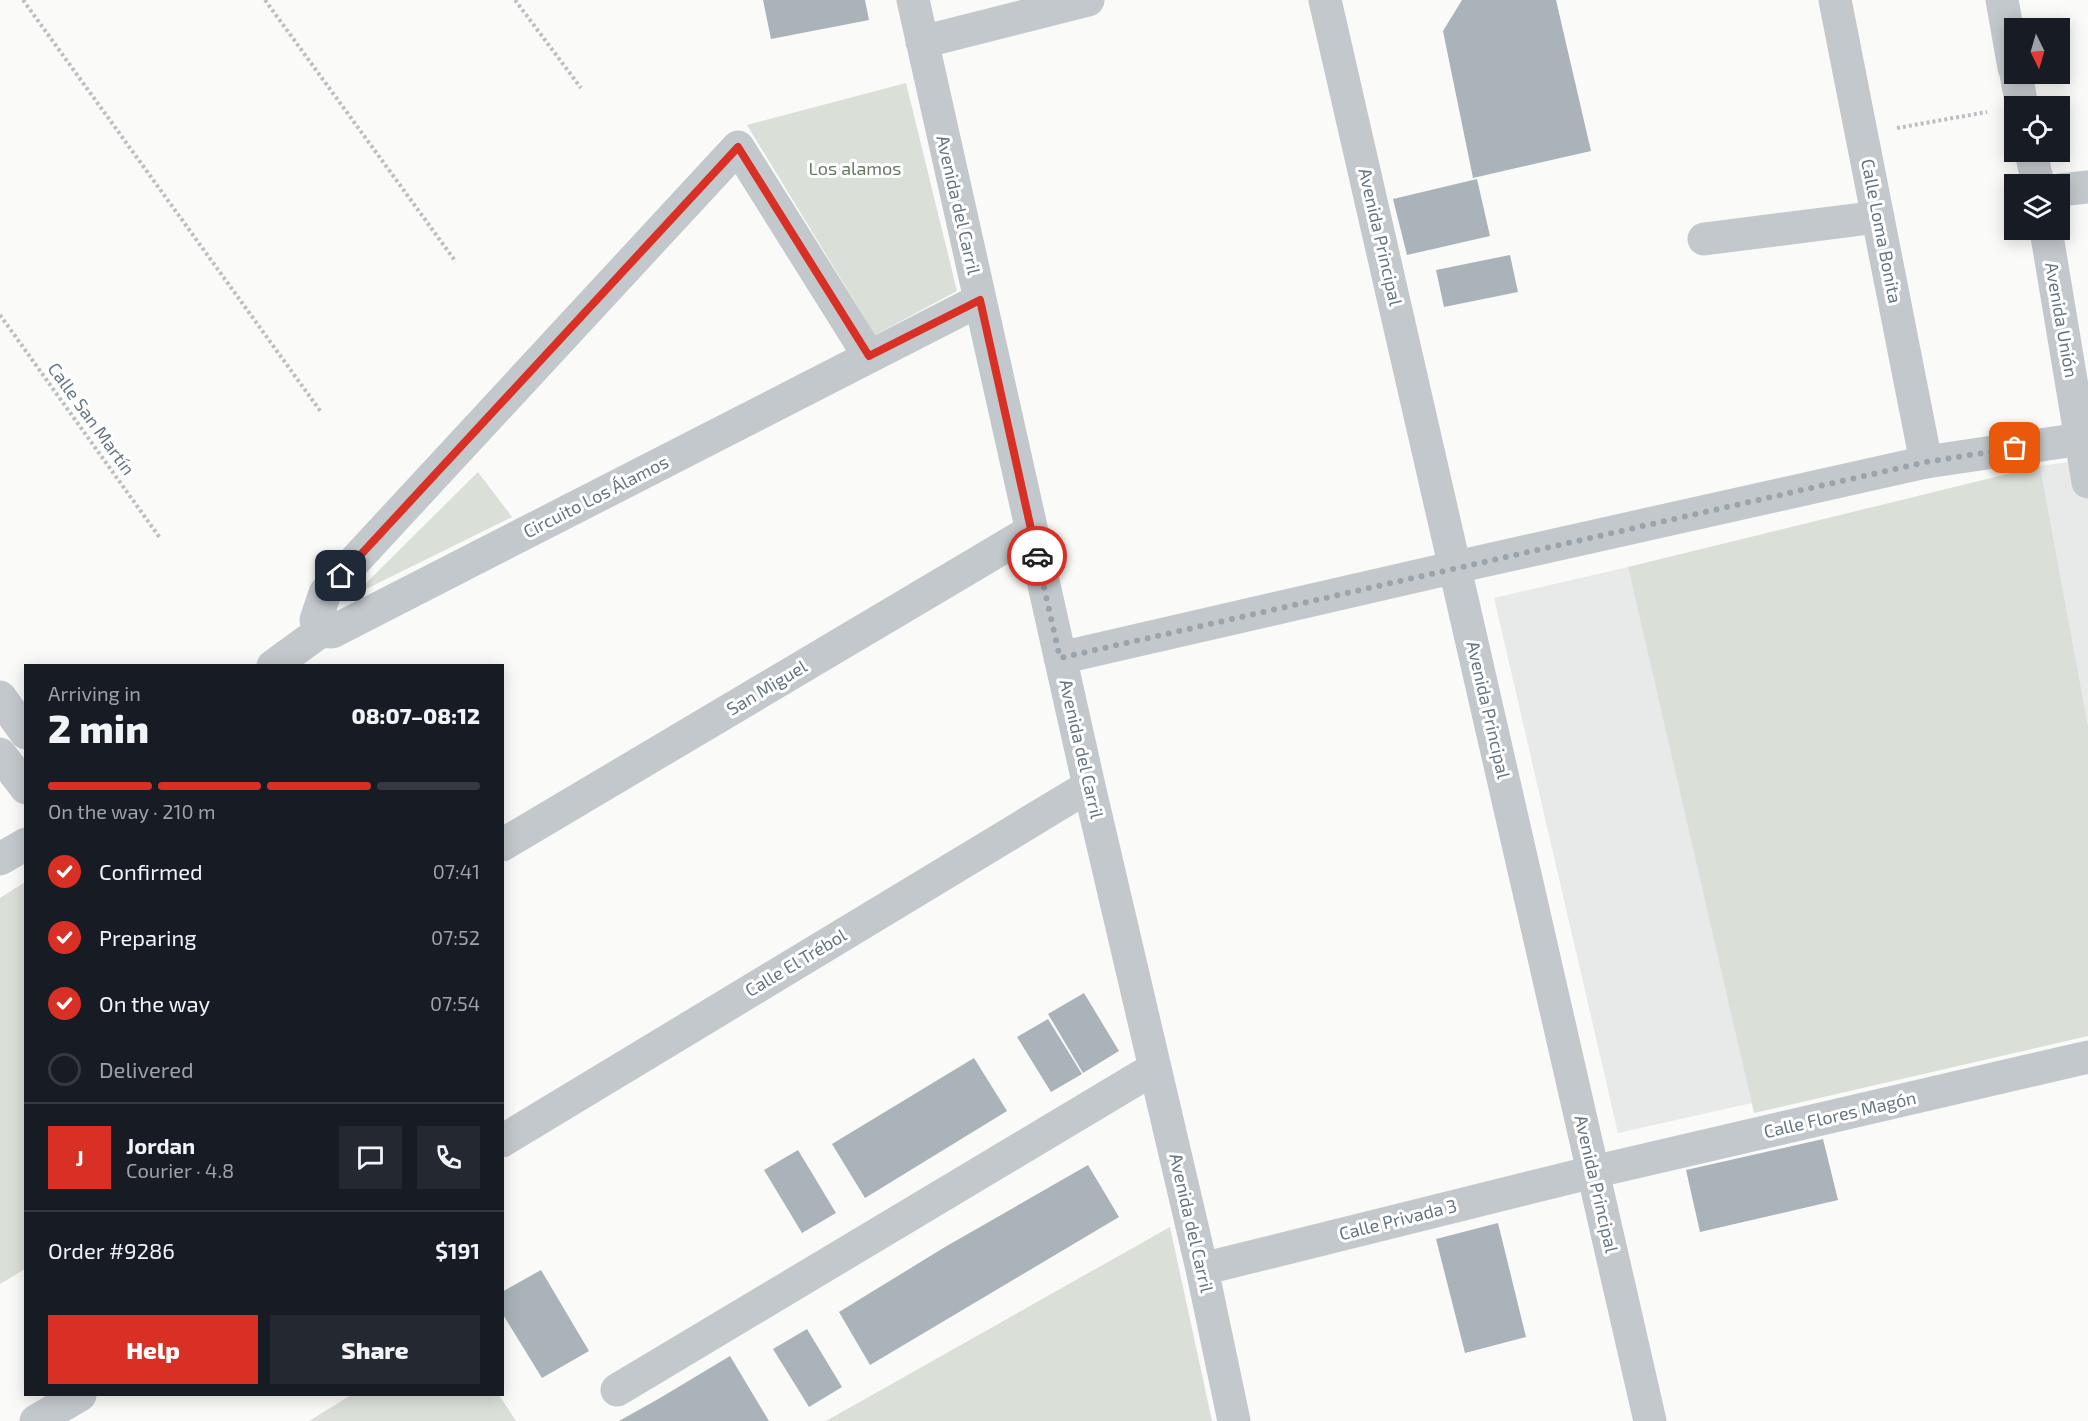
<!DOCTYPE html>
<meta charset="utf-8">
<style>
:root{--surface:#171b24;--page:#242831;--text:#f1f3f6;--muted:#9ea1a6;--line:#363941;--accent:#d93025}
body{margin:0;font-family:"Exo 2",sans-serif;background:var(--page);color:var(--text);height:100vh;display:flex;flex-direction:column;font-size:22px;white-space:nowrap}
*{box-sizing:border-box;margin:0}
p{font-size:20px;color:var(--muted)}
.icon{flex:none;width:33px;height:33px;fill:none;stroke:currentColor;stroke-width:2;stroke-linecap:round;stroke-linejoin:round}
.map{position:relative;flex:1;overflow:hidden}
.details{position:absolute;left:24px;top:664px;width:480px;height:732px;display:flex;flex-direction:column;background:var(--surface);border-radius:0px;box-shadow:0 3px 15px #0003}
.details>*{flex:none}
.needle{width:39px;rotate:175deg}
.buttons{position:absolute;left:2004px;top:18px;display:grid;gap:12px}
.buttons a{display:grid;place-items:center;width:66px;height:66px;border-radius:0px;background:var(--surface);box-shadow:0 3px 15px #0003;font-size:30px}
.pin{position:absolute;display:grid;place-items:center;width:51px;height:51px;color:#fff;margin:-26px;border-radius:12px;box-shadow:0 3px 9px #0006}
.courier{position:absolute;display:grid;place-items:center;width:60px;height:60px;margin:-30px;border:4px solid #d93025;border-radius:50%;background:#fff;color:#222;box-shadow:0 2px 8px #0007}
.headline em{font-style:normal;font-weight:800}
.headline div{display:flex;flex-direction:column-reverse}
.headline{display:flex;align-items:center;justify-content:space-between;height:102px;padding:0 24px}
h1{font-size:39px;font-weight:800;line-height:45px}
.bar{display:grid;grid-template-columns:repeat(4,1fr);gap:9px 6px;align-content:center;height:72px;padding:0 24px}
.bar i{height:8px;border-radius:4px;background:var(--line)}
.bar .active{background:var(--accent)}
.bar p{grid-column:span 4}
.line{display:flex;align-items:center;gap:15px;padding:0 24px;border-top:2px solid var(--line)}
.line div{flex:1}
.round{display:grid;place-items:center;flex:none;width:63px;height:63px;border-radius:0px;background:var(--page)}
ol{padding:0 24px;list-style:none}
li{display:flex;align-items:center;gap:18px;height:66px}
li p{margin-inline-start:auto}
li .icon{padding:6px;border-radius:50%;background:var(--accent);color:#fff;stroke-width:4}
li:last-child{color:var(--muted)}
li i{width:33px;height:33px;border:3px solid var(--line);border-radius:50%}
.primary-button{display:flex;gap:12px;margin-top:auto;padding:12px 24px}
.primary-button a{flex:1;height:69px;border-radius:0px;background:var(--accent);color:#fff;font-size:24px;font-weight:800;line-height:69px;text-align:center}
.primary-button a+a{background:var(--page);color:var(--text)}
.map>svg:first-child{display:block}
.built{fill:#e8e9e9}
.green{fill:#dadfd7}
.building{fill:#aab3b9}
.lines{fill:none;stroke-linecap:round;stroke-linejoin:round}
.path{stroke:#bbbfc2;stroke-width:4;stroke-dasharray:3 3;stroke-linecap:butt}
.minor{stroke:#c3c8cc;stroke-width:33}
.tertiary{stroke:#c3c8cc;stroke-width:33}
.done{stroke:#99a4ac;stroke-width:6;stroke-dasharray:0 10.8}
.route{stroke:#d93025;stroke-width:8}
.labels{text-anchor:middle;stroke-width:6;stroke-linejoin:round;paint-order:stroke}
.park-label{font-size:18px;fill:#687a64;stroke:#fff}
.street-label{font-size:18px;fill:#657683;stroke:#fff}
</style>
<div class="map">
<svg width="2088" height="1421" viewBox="0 0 2088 1421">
<rect width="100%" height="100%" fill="#fafaf8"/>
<!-- built -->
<path class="built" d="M2088,459V726L2040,466Z
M1628,567L1752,1103L1618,1133L1494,598Z"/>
<!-- green -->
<path class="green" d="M906,83L957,291L875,335L747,125Z
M2040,466L2088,726V1036L1754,1113L1628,567Z
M478,472L512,517L354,595Z
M25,882V1269L0,1284V898Z
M1170,1227L1212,1421H826Z
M351,1395H499L516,1421H309Z"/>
<!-- building -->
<path class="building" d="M763,0H865L869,20L771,39Z
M1462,0H1556L1591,151L1473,178L1443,31Z
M1477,179L1490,236L1407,255L1393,199Z
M1510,255L1518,292L1444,307L1436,270Z
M1084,993L1119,1051L1083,1073L1048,1014Z
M1048,1019L1082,1074L1051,1092L1017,1037Z
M974,1058L1007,1111L865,1198L832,1144Z
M1823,1139L1838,1200L1700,1232L1686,1170Z
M798,1150L836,1213L802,1233L764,1170Z
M1088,1165L1119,1217L870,1365L839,1312L945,1247Z
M1498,1223L1526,1337L1465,1353L1436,1239Z
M541,1270L589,1351L542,1378L502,1313V1292Z
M807,1329L842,1387L809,1407L773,1349Z
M730,1356L769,1421H619L660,1398Z"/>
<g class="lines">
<!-- path -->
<path class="path" d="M23,0L321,412
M265,0L456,262
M515,0L581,88
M1897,128L1987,112
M0,315L160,538"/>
<!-- minor -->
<path class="minor" d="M913,0L1089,786L1202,1269L1234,1421
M1835,0L1926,462
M2002,0L2014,68
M922,42L1088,0
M2016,74L2022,106
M2031,152L2038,184
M2060,190L2088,187
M2046,230L2088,482
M1704,239L1878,217
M321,631L316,620L325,593L738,147L869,356
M1060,658L1456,567
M273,666L321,631L332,632L980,300
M0,697L26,733
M0,754L26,788
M502,845L1031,531
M0,859L26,844
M502,1141L1089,786
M1202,1269L1593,1172L2088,1057
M617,1390L1155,1068
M36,1421L80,1395"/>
<!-- tertiary -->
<path class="tertiary" d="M1325,0L1650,1421
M1456,567L1926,462L2088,438"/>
</g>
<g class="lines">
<!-- done -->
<path class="done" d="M1037,556L1060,658L1926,462L2015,448"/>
<!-- route -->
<path class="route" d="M341,576L738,147L869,356L980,300L1037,556"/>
</g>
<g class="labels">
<!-- park labels -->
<g class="park-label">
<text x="855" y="175">Los alamos</text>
</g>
<!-- street labels -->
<g class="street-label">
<text transform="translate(958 205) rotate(77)" y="6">Avenida del Carril</text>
<text transform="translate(1881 231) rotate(79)" y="6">Calle Loma Bonita</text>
<text transform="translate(1380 237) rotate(77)" y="6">Avenida Principal</text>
<text transform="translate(2061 320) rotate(80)" y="6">Avenida Unión</text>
<text transform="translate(91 419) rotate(54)" y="6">Calle San Martín</text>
<text transform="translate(596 497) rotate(-27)" y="6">Circuito Los Álamos</text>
<text transform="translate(767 688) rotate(-31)" y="6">San Miguel</text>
<text transform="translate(1488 710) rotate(77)" y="6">Avenida Principal</text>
<text transform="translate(1081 749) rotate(77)" y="6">Avenida del Carril</text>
<text transform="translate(796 963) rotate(-31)" y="6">Calle El Trébol</text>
<text transform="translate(1840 1115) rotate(-13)" y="6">Calle Flores Magón</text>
<text transform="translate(1596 1184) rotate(77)" y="6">Avenida Principal</text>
<text transform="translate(1398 1220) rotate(-14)" y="6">Calle Privada 3</text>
<text transform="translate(1191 1223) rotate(77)" y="6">Avenida del Carril</text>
</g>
</g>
</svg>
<div class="buttons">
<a><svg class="needle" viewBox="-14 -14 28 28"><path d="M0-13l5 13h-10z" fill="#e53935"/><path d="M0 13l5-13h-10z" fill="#9ea1a6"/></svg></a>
<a><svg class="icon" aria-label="locate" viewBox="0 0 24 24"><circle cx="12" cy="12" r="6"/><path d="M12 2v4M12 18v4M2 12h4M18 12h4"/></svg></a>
<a><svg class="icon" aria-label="layers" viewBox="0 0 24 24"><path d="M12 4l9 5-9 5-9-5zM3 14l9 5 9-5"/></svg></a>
</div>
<div class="pin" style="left:2015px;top:448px;background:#ea580c"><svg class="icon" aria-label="bag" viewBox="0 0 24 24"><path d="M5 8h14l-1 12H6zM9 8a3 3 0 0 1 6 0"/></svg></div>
<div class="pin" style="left:341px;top:576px;background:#1f2937"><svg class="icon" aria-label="home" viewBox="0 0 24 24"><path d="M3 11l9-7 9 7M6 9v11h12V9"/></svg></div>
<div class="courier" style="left:1037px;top:556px"><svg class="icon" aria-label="car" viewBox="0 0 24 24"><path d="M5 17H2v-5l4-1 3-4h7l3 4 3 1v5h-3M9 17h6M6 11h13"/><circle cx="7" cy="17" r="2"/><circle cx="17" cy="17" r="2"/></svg></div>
<section class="details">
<div class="headline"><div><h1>2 min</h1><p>Arriving in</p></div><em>08:07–08:12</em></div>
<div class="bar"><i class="active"></i><i class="active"></i><i class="active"></i><i></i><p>On the way · 210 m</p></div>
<ol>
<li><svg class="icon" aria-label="check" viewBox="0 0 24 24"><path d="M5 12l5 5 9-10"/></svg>Confirmed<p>07:41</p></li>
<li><svg class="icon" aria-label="check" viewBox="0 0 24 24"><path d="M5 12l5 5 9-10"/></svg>Preparing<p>07:52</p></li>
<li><svg class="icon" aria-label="check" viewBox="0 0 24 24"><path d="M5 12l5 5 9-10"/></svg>On the way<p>07:54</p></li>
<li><i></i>Delivered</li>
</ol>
<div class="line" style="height:108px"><b class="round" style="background:var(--accent);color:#fff">J</b><div><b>Jordan</b><p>Courier · 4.8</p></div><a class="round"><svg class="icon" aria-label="chat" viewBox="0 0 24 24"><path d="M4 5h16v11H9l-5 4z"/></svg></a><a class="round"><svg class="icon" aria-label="phone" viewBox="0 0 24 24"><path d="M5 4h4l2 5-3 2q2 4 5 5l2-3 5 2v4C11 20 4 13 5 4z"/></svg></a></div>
<div class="line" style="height:78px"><div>Order #9286</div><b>$191</b></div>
<div class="primary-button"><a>Help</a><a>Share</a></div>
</section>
</div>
